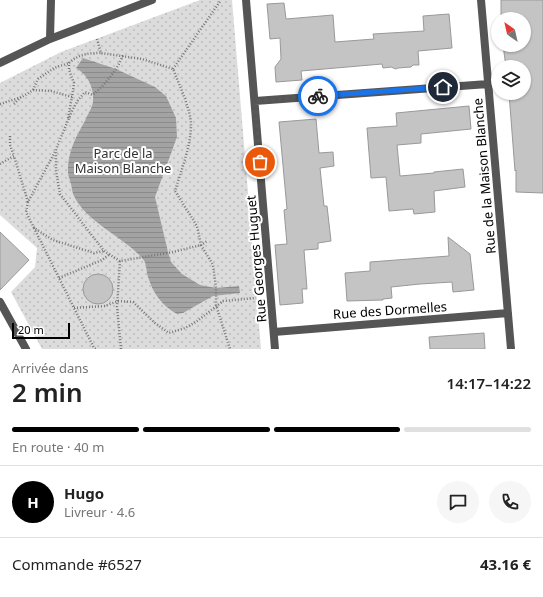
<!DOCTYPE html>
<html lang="fr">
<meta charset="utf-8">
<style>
:root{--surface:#fff;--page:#f6f6f6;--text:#222;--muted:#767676;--line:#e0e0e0;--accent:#000}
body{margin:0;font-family:"Noto Sans",sans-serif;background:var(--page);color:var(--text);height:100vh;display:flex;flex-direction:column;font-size:15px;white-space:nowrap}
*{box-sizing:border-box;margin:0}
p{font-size:13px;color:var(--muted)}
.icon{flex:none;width:22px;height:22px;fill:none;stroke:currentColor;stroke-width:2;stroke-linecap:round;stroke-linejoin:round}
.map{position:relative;height:349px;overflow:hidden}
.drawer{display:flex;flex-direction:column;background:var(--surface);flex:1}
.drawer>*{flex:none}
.needle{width:26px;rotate:326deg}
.tools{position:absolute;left:491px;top:12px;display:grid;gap:8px}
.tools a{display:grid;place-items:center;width:40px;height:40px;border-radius:50%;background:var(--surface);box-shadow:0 1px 3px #0004;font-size:20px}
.scale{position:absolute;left:12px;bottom:10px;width:58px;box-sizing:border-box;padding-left:4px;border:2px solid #000;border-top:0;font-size:11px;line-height:14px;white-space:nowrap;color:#000;-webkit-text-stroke:3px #fff;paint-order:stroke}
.pin{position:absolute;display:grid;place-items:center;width:34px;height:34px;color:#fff;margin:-17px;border:2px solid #fff;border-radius:50%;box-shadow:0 1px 4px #0007}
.courier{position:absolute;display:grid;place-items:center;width:40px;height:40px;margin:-20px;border:3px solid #1a73e8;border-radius:50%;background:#fff;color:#222;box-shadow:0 1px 5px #0007}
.summary em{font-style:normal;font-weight:600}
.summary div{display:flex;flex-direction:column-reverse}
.summary{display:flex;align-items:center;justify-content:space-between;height:68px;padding:0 12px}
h1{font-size:26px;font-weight:600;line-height:30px}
.bar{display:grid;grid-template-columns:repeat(4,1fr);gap:6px 4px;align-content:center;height:48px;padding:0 12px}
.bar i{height:5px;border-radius:3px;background:var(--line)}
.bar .on{background:var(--accent)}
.bar p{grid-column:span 4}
.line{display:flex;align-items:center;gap:10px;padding:0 12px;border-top:1px solid var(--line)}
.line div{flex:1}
.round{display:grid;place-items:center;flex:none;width:42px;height:42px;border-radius:21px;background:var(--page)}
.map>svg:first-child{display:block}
.park{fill:url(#park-dots)}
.water{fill:url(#water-rules)}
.building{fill:#c4c4c4;stroke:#999}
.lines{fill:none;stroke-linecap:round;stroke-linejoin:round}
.path{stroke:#777;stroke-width:2.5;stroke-dasharray:1 2;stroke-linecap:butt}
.minor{stroke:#555;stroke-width:8}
.done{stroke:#595959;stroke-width:4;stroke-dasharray:0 7.2}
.route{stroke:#1a73e8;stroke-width:5}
.labels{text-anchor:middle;stroke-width:4;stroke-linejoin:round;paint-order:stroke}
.park-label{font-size:13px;fill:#333;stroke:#fff}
.street-label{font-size:13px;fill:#000;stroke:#fff}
</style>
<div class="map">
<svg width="543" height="349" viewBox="0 0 543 349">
<defs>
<pattern id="park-dots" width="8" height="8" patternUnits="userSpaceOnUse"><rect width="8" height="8" fill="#dcdcdc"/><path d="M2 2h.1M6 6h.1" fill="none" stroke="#bbb" stroke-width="1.8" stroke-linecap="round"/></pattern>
<pattern id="water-rules" width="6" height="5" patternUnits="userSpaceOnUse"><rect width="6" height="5" fill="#a3a3a3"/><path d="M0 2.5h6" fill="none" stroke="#8b8b8b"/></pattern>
</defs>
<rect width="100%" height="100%" fill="#fff"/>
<!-- park -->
<path class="park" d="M200,0H232L261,349H42L11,292L35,267L37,248L0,215V83L61,52Z"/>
<!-- water -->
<path class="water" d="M83,58L116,69L155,87L166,96L176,118L177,137L155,197L168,252L171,262L182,274L200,285L216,288L239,286L240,293L213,296L183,313L177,314C162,306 153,293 148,277C146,271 147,264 143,259C124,237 86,222 74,196C72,192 72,188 71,184C70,180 68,176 68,172C67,154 76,136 85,121C87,115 93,107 93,101C94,88 88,75 76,68Z"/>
<!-- building -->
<path class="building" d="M501,0H543V193L516,192V170L515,171L509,93H524V67H506L503,45H524V19H501Z
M284,3L286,19L333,15L335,42L374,39L373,34L424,31L423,16L449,14L452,48L418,51L419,65H413L411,67L398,68L396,69L391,67L383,68L382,64L301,71L302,80L276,82L275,67L281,59L280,38L270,39L267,4Z
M469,106L471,129L421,134V143L397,145L400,176L434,173V172L463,169L465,187L434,191L435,212L414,214L413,209L389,211L386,177L371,178L367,128L397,126L396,113Z
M316,119L319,153L333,152L334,166L320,168L324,206H327L331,241L318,243V249L304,250L307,289H302L303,303L280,305L275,245L287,244L284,210L287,209L279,122Z
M0,232L29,260L0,290Z
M448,237L470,254L474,290L453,292L452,282L420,284L391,287L392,298L383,299V300L347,301L345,273L370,271V262L449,256Z
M83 289a15 15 0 1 1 30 0a15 15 0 1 1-30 0Z
M484,333L485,349H430L429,337Z"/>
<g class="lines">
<!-- path -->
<path class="path" d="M97,39L101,53L142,59L173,69C179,84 191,110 191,125C191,146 181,171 175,191L197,226L201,245L207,241
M173,69L221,0
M33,90L38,79L54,68L69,63
M0,104L22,97L33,90L51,91L72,97L74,83L69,70V63C79,54 88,53 101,53
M14,104L21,97
M68,118L72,97
M10,136V145L14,156
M0,164L14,156L28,202L56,150
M28,202L26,212L34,228L53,240L94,253L104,251
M34,228L94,348L96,349
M120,261L104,251L60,194L56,171V149L72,111L78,100L85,92L93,95C105,84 117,71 123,55
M59,278L102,260L110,254
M74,308L105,306L118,301L133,302L155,323L169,333L185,328L196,322L223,301L256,298
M121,349L117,307L120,261L173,252L201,245L213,265L216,288V305L230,349"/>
<!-- minor -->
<path class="minor" d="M246,0L275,349
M481,0L511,349
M50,39L51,0
M0,63L50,39L152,0
M255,101L488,84
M0,302L26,349
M274,332L508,313"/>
</g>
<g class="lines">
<!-- done -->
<path class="done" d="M260,162L255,101L318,96"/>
<!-- route -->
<path class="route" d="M318,96L443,87"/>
</g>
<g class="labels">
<!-- park labels -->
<g class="park-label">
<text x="123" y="158">Parc de la<tspan x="123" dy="15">Maison Blanche</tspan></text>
</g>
<!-- street labels -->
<g class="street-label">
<text transform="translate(484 176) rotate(-95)" y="5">Rue de la Maison Blanche</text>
<text transform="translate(256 259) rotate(-95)" y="5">Rue Georges Huguet</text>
<text transform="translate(390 310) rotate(-4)" y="5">Rue des Dormelles</text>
</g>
</g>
</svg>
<div class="tools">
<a><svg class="needle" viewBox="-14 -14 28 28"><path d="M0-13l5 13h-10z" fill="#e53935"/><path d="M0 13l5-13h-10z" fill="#767676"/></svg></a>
<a><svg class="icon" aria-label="layers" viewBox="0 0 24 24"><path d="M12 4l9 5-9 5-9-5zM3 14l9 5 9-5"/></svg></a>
</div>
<div class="scale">20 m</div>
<div class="pin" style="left:260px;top:162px;background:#ea580c"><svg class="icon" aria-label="bag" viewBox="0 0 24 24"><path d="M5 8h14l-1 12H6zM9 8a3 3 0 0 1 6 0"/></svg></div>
<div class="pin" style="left:443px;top:87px;background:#1f2937"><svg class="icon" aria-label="home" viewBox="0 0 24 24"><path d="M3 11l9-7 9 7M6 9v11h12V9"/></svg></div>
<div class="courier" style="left:318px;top:96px"><svg class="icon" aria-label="bike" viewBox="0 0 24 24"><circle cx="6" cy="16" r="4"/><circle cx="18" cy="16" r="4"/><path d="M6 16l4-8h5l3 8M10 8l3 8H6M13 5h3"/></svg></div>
</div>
<section class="drawer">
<div class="summary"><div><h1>2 min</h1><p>Arrivée dans</p></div><em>14:17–14:22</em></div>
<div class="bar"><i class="on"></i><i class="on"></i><i class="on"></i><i></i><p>En route · 40 m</p></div>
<div class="line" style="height:72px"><b class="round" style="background:var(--accent);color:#fff">H</b><div><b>Hugo</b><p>Livreur · 4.6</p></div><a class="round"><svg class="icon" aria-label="chat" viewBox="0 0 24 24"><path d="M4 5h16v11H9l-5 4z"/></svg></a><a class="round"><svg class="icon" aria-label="phone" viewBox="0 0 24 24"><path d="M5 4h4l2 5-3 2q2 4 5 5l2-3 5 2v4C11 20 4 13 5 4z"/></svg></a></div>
<div class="line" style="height:52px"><div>Commande #6527</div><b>43.16 €</b></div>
</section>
